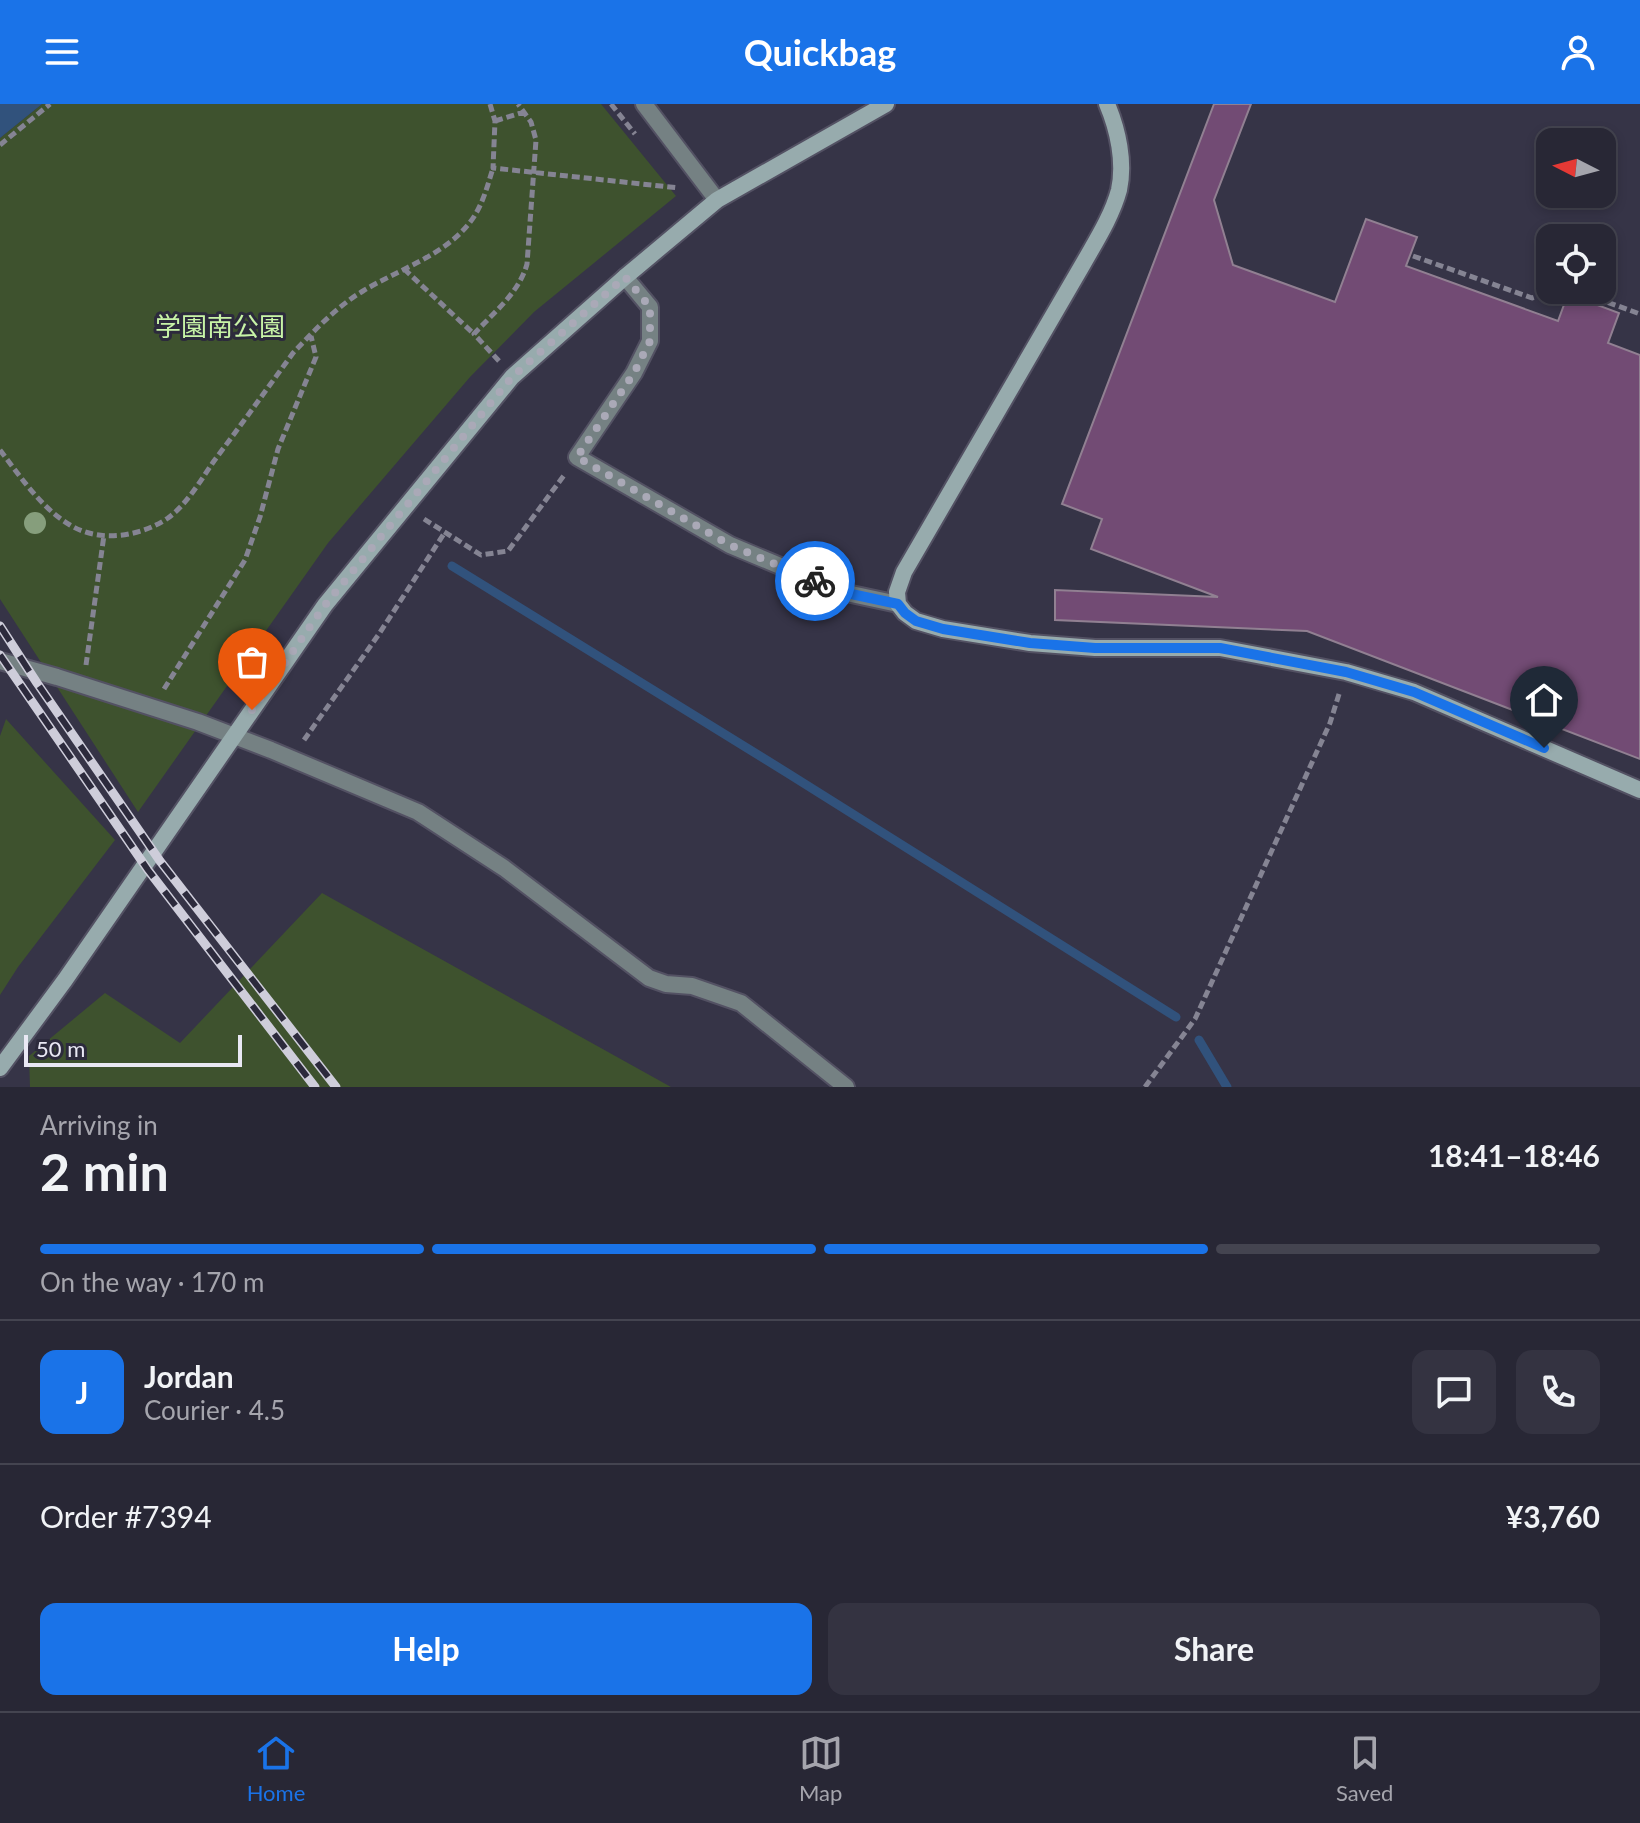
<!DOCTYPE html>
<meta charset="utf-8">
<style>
:root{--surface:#282735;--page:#343341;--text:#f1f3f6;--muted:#a5a5ad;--line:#444450;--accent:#1a73e8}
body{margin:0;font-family:Lato,"Noto Sans JP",sans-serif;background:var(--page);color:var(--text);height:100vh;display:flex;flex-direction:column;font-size:30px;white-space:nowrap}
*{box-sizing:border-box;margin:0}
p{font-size:26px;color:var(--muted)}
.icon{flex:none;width:44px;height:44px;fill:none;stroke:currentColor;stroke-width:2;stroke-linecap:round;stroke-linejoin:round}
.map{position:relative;height:983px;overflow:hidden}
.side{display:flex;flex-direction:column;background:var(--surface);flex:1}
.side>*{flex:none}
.needle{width:52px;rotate:276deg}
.fabs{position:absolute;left:1536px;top:24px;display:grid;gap:16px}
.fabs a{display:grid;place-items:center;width:80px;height:80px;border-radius:16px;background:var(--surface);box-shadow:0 4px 12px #0003,0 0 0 2px var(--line);font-size:40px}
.scale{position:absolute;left:24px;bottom:20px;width:218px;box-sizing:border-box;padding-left:8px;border:4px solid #e9e8f4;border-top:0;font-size:22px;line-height:28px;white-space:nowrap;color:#e9e8f4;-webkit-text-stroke:6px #2c2a3c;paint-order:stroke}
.pin{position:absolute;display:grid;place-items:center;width:68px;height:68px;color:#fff;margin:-82px -34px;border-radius:50% 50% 50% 0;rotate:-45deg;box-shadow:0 0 8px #0007}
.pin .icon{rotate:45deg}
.courier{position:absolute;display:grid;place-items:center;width:80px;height:80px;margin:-40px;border:6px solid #1a73e8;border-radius:50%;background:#fff;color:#222;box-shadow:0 2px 10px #0007}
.headline em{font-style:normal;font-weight:700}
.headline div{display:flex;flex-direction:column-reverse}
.headline{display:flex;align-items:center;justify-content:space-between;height:136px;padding:0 40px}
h1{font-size:52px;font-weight:700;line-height:60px}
.bar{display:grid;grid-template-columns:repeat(4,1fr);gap:12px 8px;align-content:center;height:96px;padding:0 40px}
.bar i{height:10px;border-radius:6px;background:var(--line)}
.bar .on{background:var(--accent)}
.bar p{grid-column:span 4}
.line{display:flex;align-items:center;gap:20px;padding:0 40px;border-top:2px solid var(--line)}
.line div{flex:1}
.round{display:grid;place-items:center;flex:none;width:84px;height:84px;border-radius:16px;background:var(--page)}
.primary-button{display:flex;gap:16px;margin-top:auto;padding:16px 40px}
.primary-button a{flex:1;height:92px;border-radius:16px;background:var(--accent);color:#fff;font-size:32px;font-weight:700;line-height:92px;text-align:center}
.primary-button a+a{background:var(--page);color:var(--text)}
header{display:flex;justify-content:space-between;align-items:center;height:104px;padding:0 40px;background:var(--accent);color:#fff;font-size:36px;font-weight:700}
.menu{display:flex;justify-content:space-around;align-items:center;height:112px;border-top:2px solid var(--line);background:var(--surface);font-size:22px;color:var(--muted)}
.menu a{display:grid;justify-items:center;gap:4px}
.menu .on{color:var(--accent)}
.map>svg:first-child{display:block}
.green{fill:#3e522e}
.water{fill:#31527c}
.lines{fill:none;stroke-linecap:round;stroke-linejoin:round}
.stream{stroke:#31527c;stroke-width:9}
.building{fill:#724b74;stroke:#918092;stroke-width:2}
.street-casing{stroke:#535163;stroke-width:20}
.secondary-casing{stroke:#535163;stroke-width:20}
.path{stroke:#858493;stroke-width:5;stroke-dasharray:8 4;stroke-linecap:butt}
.street{stroke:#758183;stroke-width:16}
.secondary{stroke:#97abad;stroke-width:16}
.rail-casing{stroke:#cecdda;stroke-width:9}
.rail{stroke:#2c2a3c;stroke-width:6;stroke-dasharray:18;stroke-linecap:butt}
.tree{fill:#869e7c}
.done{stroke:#aaa9b7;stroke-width:8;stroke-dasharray:0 14.4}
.route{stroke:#1a73e8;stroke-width:10}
.labels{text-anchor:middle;stroke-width:6;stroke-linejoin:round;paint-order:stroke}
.park-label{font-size:26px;fill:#c8f4a7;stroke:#2c2a3c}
</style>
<header><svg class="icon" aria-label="menu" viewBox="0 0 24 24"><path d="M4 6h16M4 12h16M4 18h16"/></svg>Quickbag<svg class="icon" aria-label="person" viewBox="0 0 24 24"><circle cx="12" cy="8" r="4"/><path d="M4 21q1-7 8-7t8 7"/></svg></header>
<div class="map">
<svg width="1640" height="983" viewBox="0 0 1640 983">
<rect width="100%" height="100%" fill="#363447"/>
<!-- green -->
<path class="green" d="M42,0H601L676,92L534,208L470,273L328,439L138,708L0,495V34Z
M6,615L115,736L18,863L0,891V632Z
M322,789L671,983H30L29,952L105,889L180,939Z"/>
<!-- water -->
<path class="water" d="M0,0H42L0,34Z"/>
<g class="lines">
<!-- stream -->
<path class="stream" d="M452,462L789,670L1176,913
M1199,936L1227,983"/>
</g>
<!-- building -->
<path class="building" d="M1214,0H1251L1214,96L1233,161L1335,198L1366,115L1417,133L1406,162L1558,217L1568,190L1619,209L1608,239L1640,251V655L1307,527L1055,516V486L1218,493L1091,445L1102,415L1062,400Z"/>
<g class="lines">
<defs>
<path id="street" d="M644,0L717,96
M625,173L650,203V237L634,269L577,353L730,441L842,488L898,500
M0,557L57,573L198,618L271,646L418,708L504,764L649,874L666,880L692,882L741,899L846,983"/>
<path id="secondary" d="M1107,0C1118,26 1125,58 1119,86C1112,112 1096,137 1083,160L904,468L897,488L898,500L905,509L916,517L943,525L1030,539L1095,544H1220L1346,568L1414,588L1640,686
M0,964L65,876L325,501L512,273L625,173L717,96L886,0"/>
</defs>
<!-- street casing -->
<use href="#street" class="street-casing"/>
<!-- secondary casing -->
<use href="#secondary" class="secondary-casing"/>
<!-- path -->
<path class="path" d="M490,0L495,17L493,64L679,84
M611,0L635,30
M495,17L524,8
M0,41L50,0
M1413,152L1532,194L1557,186
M404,165L474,230
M1574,186L1640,210
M499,257L474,230C494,208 519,189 527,160L536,36L531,18L518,0
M0,346C20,372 41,404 70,421C99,439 140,433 168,414C187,400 201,376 214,357C241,321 267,285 293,249C314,227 336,203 363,187C399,165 452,149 475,111C484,96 488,80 493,64
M424,415L481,451L508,447L565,370
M86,561L104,431
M164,585L245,456L260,413L278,345L316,253L311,232
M304,636L379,530L445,428
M1145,983L1195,915L1330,619L1340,587"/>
<!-- street -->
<use href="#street" class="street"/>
<!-- secondary -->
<use href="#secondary" class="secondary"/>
<defs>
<path id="rail" d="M0,522L37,579L160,757L336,983
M0,551L148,766L315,983"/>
</defs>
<!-- rail casing -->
<use href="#rail" class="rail-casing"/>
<!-- rail -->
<use href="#rail" class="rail"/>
</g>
<!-- trees -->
<circle class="tree" cx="35" cy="419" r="11"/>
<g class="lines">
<!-- done -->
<path class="done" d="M252,606L325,501L512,273L625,173L650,203V237L634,269L577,353L730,441L815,477"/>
<!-- route -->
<path class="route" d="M815,477L842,488L898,500L905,509L916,517L943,525L1030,539L1095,544H1220L1346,568L1414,588L1544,644"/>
</g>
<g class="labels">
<!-- park labels -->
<g class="park-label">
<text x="220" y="232">学園南公園</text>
</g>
</g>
</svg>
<div class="fabs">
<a><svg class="needle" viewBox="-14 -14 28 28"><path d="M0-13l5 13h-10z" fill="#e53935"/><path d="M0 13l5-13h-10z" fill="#a5a5ad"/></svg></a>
<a><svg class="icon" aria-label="locate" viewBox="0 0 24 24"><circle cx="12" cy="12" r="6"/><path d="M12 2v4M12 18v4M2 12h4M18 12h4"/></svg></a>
</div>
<div class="scale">50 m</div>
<div class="pin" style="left:252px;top:606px;background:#ea580c"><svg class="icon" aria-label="bag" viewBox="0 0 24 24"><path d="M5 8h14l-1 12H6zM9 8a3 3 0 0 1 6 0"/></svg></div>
<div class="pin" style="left:1544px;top:644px;background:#1f2937"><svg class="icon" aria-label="home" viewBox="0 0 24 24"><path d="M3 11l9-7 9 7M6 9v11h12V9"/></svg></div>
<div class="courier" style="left:815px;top:477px"><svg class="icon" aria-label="bike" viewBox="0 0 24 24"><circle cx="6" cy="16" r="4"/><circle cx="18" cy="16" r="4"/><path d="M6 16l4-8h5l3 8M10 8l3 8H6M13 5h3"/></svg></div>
</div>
<section class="side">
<div class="headline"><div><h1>2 min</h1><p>Arriving in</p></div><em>18:41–18:46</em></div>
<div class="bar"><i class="on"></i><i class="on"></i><i class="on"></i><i></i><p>On the way · 170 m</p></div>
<div class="line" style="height:144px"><b class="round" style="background:var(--accent);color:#fff">J</b><div><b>Jordan</b><p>Courier · 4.5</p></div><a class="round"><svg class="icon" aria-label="chat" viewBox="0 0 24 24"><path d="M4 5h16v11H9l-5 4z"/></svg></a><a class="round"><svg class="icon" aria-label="phone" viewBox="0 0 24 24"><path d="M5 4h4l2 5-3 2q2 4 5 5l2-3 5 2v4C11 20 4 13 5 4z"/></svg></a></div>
<div class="line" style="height:104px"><div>Order #7394</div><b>¥3,760</b></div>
<div class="primary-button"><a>Help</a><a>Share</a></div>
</section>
<nav class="menu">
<a class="on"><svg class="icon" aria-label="home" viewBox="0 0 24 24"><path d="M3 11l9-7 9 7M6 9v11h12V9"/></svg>Home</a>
<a><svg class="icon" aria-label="map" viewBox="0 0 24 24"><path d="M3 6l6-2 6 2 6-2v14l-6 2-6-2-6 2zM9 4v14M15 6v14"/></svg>Map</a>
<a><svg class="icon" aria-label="saved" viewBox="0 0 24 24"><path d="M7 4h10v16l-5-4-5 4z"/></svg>Saved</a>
</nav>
